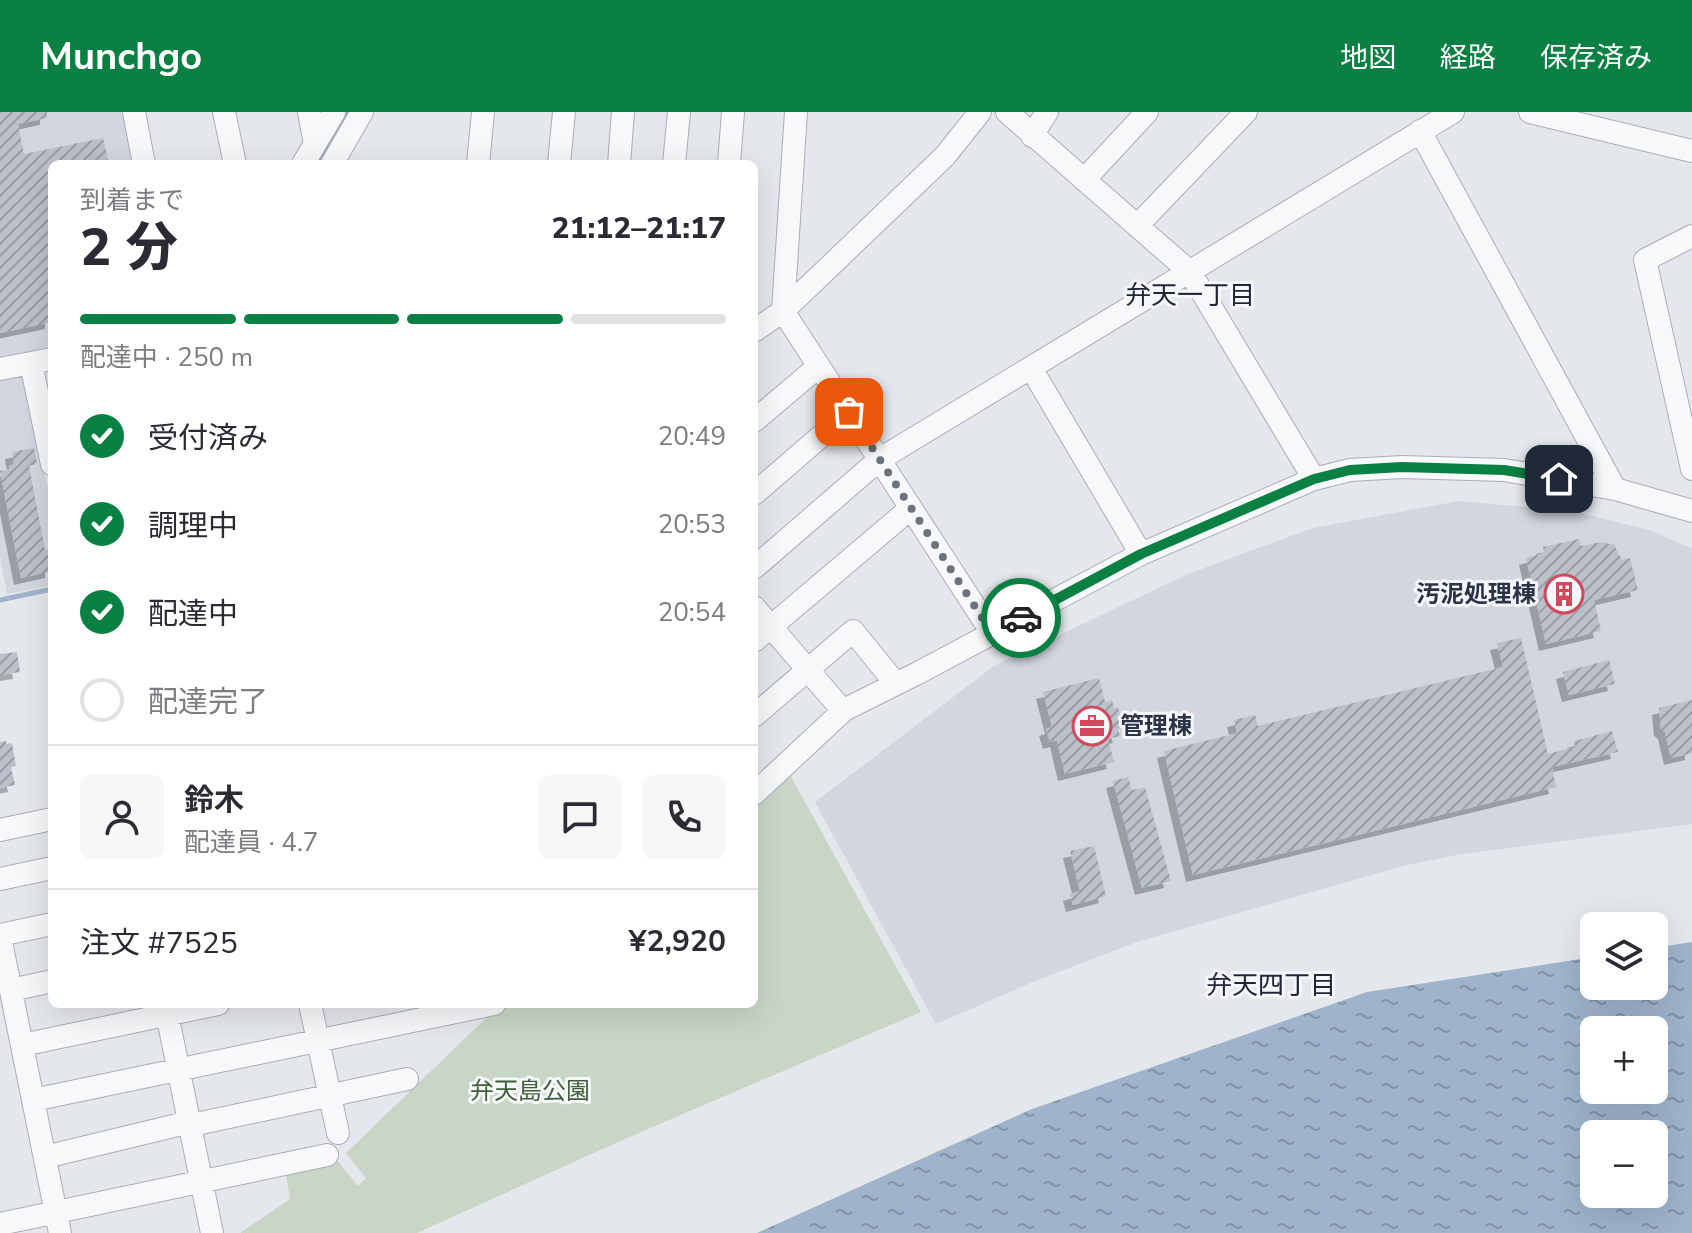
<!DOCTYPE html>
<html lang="ja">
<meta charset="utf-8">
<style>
:root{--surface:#fff;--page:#f7f7f7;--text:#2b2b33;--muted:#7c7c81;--line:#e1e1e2;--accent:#0b8043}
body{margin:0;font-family:"Nunito Sans","Noto Sans JP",sans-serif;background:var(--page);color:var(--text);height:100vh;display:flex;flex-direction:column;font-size:30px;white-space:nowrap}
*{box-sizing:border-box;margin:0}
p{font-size:26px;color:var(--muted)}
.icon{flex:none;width:44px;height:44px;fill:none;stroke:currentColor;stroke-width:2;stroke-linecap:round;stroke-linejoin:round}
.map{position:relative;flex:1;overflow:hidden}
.panel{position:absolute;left:48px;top:48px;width:710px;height:848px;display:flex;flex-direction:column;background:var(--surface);border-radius:12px;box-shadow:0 8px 32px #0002}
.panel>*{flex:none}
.tools{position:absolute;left:1580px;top:800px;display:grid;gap:16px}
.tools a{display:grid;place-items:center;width:88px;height:88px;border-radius:12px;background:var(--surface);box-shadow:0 8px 32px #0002;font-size:40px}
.pin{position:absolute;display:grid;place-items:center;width:68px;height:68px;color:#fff;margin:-34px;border-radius:16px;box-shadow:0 4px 12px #0006}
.courier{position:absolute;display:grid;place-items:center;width:80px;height:80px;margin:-40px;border:6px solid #0b8043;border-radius:50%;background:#fff;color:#222;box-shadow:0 2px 10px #0007}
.head em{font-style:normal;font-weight:800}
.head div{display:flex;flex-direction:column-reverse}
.head{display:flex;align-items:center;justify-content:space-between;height:136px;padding:0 32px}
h1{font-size:52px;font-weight:800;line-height:60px}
.bar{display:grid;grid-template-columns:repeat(4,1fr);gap:12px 8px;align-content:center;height:96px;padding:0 32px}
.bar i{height:10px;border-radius:6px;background:var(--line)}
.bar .current{background:var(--accent)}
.bar p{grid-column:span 4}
.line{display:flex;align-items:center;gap:20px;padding:0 32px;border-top:2px solid var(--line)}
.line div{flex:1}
.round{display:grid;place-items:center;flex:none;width:84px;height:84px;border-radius:12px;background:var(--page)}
ol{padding:0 32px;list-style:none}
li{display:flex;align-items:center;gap:24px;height:88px}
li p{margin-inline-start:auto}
li .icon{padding:8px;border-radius:50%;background:var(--accent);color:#fff;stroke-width:4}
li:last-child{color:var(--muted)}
li i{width:44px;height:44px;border:4px solid var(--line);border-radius:50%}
header{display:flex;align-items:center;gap:48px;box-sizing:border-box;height:112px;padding:0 40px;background:var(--accent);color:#fff}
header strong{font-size:38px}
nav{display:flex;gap:44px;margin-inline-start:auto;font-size:28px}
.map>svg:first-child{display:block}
.built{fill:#d2d6de}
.green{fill:#c9d6c5}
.water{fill:url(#water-ripples);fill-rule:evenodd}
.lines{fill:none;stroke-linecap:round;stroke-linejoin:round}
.stream{stroke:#9fb4cc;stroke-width:5}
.building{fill:url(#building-hatch);filter:url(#shadow)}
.minor-casing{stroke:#a9aeb7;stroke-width:24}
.minor{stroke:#f7f8fa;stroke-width:22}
.done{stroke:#6c737f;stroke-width:8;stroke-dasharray:0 14.4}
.route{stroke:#0b8043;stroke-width:10}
.labels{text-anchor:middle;stroke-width:6;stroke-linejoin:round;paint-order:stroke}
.poi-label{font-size:24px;font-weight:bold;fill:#2b3445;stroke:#f4f6f9;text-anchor:end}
.park-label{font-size:24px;fill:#3f6138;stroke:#f4f6f9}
.neighbourhood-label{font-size:26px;fill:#1d2536;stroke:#f4f6f9}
</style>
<header>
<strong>Munchgo</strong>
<nav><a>地図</a><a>経路</a><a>保存済み</a></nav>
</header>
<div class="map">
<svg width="1692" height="1121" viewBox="0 0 1692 1121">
<defs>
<pattern id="water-ripples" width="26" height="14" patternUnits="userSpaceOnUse" patternTransform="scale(2)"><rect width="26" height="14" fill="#9fb4cc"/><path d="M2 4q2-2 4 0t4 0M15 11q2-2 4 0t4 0" fill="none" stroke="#8293a7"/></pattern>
<pattern id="building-hatch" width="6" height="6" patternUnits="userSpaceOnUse" patternTransform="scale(2)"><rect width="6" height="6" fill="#bbc0ca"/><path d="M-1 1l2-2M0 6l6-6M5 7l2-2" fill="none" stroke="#989da6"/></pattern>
<filter id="shadow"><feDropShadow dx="-7" dy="7" stdDeviation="0" flood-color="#0004"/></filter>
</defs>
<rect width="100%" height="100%" fill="#e4e7ec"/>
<!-- built -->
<path class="built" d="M0,0H130L141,52H52V236L0,245Z
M23,260L52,395V473L7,482L0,445V264Z
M1459,389L1572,399L1653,419L1692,437V712L1456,743L1403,754L1137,830L1035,869L936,912L815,690L994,554L1188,462L1313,416Z"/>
<!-- green -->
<path class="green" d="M789,661L921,900L618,1030L417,1121H240L290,1087L286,1062L337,1048L358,1074L366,1066L346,1041L485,907L506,892H754V691Z"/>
<!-- water -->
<path class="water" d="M1692,830V1121H757L1032,997L1367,880L1594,845V874H1654V836ZM1594,918H1654V978H1594ZM1594,1022H1654V1082H1594Z"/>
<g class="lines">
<!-- stream -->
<path class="stream" d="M317,52L348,0
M0,488L52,477"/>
</g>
<!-- building -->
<path class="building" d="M0,0H47V6L18,12L24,42L103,26L109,52H52V210L0,221Z
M34,336L37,352L29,354L45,438L52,437V459L21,466L0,359L9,357V354L14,352L12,340Z
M1579,427L1581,434L1602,430L1614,433L1622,448L1630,446L1638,478L1594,488L1601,519L1546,532L1526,446L1544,441L1543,435Z
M1521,526L1548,642L1575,635L1574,629L1612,619L1618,640L1552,655L1556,675L1193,763L1164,639L1237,621L1234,608L1255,603L1258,614L1503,555L1497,531Z
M17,540L20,560L0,563V542Z
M1609,548L1615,572L1569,583L1563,560Z
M1099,566L1105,590L1112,588L1114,596L1118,595L1123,616L1118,617L1120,624L1108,627L1114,650L1065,662L1057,628L1050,630L1046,617L1052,615L1043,580Z
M1692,588V641L1671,646L1665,620L1661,617L1659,596Z
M6,629V632L12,631L16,654L11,655L15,673L0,676V630Z
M1128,665L1132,678L1145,675L1171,769L1142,776L1113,669Z
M1094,734L1106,784L1073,793L1070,782L1080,779L1070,739Z"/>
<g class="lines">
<defs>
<path id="minor" d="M134,0L144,52
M224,0L235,52
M309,0L315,32
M796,0L783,199L992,521
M1007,0L1190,160L1314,367
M1530,0L1692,39
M1420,19L1615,377
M1032,24L1047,0
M303,52L334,0
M332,52L362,0
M478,52L483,0
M559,52L564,0
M619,52L623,0
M674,52L679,0
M729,52L733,0
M1084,68L1147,0
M1137,114L1246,0
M1692,124L1645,148L1692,357
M754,219L783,199L945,44L980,0
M31,251L52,352
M1031,256L1141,442
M0,257L52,247
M754,309L819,254
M754,382L849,300
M754,456L880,347L1453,0
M754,495L843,599
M754,529L911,396
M754,604L853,519L896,572
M754,682L844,598L918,561L1141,442L1314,367L1350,358L1402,355L1504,358L1615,377L1692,399
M0,718L52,707
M0,767L52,756
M0,823L52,812
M0,825L60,1121
M11,878L52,869
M165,892L212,1121
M310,892L338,1021
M22,933L218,892
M33,988L494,892
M45,1045L190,1010L201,1011L407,967
M0,1112L327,1043"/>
</defs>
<!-- minor casing -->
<use href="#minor" class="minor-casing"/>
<!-- minor -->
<use href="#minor" class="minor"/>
</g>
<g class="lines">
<!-- done -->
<path class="done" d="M849,300L992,521L1021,506"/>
<!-- route -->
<path class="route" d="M1021,506L1141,442L1314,367L1350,358L1402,355L1504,358L1559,367"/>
</g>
<!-- icons -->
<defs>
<symbol id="building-ring" viewBox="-11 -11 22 22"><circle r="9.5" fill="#f4f6f9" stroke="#d1495b" stroke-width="1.5"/><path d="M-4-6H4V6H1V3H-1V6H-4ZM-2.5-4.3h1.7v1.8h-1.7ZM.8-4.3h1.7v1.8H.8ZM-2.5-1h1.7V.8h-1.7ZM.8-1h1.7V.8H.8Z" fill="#d1495b"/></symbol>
<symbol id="office-ring" viewBox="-11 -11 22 22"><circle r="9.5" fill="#f4f6f9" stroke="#d1495b" stroke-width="1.5"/><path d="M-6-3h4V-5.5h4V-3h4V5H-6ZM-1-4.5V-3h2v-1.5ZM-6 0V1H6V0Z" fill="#d1495b"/></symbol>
</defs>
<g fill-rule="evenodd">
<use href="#building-ring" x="1542" y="460" width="44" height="44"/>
<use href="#office-ring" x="1070" y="592" width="44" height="44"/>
</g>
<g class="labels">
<!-- poi labels -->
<g class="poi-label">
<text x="1536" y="490">汚泥処理棟</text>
<text x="1120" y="622" text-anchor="start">管理棟</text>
</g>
<!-- park labels -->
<g class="park-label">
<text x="530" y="987">弁天島公園</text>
</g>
<!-- neighbourhood labels -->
<g class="neighbourhood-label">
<text x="1190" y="192">弁天一丁目</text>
<text x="1271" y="882">弁天四丁目</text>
</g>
</g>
</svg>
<div class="tools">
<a><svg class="icon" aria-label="layers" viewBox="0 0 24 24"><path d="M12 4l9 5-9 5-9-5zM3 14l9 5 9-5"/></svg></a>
<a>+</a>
<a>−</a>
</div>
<div class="pin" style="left:849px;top:300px;background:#ea580c"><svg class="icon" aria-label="bag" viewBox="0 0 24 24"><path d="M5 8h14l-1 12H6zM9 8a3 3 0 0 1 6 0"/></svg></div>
<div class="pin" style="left:1559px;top:367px;background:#1f2937"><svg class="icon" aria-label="home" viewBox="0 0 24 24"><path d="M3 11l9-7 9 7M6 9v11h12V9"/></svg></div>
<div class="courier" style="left:1021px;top:506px"><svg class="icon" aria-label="car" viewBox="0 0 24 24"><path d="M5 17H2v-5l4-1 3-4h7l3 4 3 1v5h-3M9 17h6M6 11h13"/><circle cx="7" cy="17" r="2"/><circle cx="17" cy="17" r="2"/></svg></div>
<section class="panel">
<div class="head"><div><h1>2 分</h1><p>到着まで</p></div><em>21:12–21:17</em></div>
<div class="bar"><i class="current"></i><i class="current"></i><i class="current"></i><i></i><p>配達中 · 250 m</p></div>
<ol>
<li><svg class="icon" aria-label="check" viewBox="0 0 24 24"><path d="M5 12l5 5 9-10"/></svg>受付済み<p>20:49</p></li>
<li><svg class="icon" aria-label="check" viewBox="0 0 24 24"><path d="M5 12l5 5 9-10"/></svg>調理中<p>20:53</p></li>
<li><svg class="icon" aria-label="check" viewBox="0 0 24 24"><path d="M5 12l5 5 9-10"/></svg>配達中<p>20:54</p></li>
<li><i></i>配達完了</li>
</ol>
<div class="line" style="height:144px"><a class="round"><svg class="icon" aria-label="person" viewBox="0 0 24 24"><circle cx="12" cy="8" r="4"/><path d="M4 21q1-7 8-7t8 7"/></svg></a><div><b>鈴木</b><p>配達員 · 4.7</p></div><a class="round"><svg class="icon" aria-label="chat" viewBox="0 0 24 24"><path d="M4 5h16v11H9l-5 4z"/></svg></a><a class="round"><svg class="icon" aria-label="phone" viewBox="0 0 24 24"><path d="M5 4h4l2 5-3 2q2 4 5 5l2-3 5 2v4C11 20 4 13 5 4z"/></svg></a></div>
<div class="line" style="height:104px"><div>注文 #7525</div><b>¥2,920</b></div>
</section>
</div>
